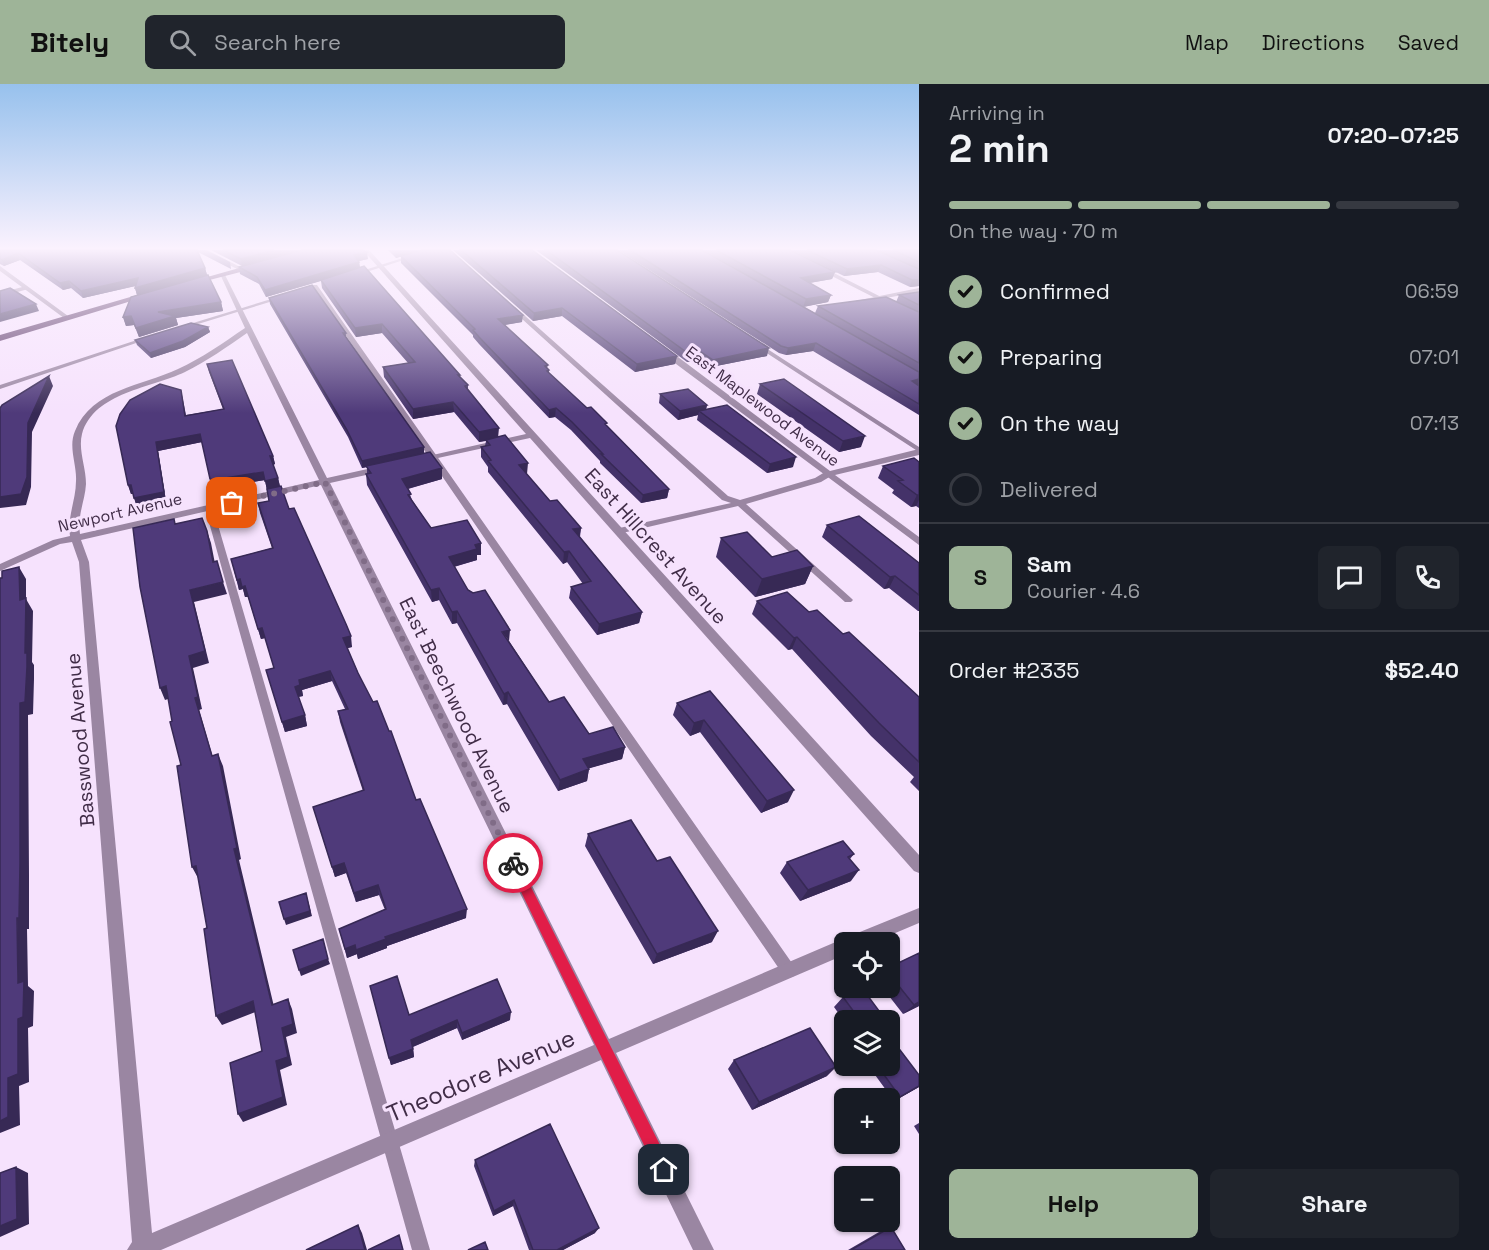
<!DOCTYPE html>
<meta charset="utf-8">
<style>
:root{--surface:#171b24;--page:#20242c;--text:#f1f3f6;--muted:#9ea1a6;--line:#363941;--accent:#9eb498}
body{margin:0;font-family:"Space Grotesk",sans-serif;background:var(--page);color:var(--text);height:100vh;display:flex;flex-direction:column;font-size:22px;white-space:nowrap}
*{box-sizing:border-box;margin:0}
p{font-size:20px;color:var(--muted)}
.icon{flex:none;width:33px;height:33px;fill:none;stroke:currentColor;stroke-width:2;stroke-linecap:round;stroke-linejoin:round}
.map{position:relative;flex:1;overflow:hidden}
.panel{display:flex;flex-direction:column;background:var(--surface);width:570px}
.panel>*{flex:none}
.buttons{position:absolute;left:834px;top:848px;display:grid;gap:12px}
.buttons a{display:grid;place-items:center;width:66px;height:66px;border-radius:9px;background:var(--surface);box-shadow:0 2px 4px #0004;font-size:30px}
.pin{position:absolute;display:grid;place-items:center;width:51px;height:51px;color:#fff;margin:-26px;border-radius:12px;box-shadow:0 3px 9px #0006}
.courier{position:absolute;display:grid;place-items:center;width:60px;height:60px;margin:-30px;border:4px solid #e11d48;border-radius:50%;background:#fff;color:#222;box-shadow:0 2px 8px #0007}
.summary em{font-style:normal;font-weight:700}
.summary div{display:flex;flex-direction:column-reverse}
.summary{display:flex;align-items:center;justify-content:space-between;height:102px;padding:0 30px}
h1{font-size:39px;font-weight:700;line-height:45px}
.bar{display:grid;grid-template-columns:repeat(4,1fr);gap:9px 6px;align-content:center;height:72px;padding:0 30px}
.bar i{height:8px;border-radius:4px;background:var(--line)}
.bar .on{background:var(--accent)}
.bar p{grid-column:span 4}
.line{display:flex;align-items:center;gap:15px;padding:0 30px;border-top:2px solid var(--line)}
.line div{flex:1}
.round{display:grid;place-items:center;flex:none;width:63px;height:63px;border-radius:9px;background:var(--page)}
ol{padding:0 30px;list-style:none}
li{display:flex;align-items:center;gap:18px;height:66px}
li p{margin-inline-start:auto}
li .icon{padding:6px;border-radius:50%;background:var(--accent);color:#111;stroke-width:4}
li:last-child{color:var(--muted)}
li i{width:33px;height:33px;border:3px solid var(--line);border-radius:50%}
.action{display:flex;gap:12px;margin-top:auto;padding:12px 30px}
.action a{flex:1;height:69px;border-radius:9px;background:var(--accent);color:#111;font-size:24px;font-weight:700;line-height:69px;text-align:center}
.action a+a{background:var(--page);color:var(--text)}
header{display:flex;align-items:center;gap:36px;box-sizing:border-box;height:84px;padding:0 30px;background:var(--accent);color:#111}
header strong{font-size:28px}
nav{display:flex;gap:33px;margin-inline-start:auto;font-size:21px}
.search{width:420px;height:54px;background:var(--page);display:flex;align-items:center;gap:15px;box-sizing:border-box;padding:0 21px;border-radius:9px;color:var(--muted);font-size:22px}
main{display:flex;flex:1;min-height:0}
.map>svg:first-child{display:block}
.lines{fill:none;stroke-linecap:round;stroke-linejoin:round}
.lane{fill:#9a86a2;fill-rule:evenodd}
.street{fill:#9a86a2;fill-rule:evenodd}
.primary{fill:#583465;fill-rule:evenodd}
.wall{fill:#443269}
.shaded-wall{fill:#372955}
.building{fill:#4f3a7a;stroke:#372955;stroke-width:1.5}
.route{fill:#e11d48}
.done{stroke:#806c87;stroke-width:6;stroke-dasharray:0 10.8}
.labels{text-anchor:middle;stroke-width:6;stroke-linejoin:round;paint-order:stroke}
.far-street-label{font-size:16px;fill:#412d48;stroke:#f6e2fd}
.street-label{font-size:20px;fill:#412d48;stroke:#f6e2fd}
.near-street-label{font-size:24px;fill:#412d48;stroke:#f6e2fd}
</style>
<header>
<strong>Bitely</strong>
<div class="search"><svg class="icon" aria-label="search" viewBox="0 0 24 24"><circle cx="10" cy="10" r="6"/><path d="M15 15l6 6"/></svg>Search here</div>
<nav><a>Map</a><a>Directions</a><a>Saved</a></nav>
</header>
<main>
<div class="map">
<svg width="919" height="1166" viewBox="0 0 919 1166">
<rect width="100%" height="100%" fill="#f6e2fd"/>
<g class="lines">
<!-- lane -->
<path class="lane" d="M428,166H435L357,191L352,190Z
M820,182L891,218L892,219L887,220L818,185Z
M313,201H317L794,882L796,887L794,892L789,894L784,892L312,202Z
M26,202L28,203V205L0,213V209Z
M281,212L286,213L185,244L180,243Z
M511,223H515L728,412L740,416L815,394L825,388H831V392L821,398L746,420L851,514L853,516L851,518H845L738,422L618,450L615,449V445L731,419L722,416L511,225Z
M146,253L151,254L0,305V301Z
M758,259L919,363V368L756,262V260Z
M209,421L213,424L430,1166H412L205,424Z"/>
<!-- street -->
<path class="street" d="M200,166H207L244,185L239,186Z
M363,166H369L919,771V789L914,787L530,354L415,379V375L526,350Z
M0,182L68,232V234H64L0,187Z
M220,190L225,191L327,394L381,382L386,385L384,387L330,399L609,955L838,857L844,855L848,857L850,852L919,824V839L874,858H844V871L616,969L714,1166H693L601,976L161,1166H127L132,1158L79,478L72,458L60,460L0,487V480L53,456L70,452C67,433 76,416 76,397C77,381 68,363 75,347C92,305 142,302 178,285C202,274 223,259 245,244ZM247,249L319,396L80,450C77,432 85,417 86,400C86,383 78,366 82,350C94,308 152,304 185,288C207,277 227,263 247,249ZM321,401L594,961L152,1149L89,478L81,456Z
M919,204V208L858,219L855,217Z
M660,264H666L830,387L919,365V371L835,391L919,453V461L660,268Z"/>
<!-- primary -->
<path class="primary" d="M257,179L261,181L260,183L190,201L186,199Z
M144,209L151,211L0,257V251Z"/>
</g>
<!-- wall -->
<path class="wall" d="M0,166H206L230,178L231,185L198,168L205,184L207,191L221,218L223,227L176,234L178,241L139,253L134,241L126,242L123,233L137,211L135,204V202L83,214L71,204L63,206L20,176L4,182L0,180Z
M211,166H300L242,182Z
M388,166H422L396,174Z
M453,166H532L677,272L675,280L635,288L562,232L533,237Z
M536,166H617L767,272L711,283L700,276L687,278Z
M618,166H702L815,229L818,222L896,218L899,211L919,208V331L813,267L786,271L779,269Z
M703,166H790L835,188L832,195L809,199L831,211L828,218L803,223Z
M791,166H919V202L910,203L878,188L844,192Z
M401,172L522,238L505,241L548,281L547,284L549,286V289L587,324L607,342L669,405L667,414L641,419L600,379V377L571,346L555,333L549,334L479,260L473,253V251L401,179Z
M368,175L359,177L360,184L468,301V306L498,353L526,390L550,417L581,444L580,453L642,528L639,539L597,551L569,514L571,503L583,500L567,478L563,480L488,388V383L481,373V363L485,362L486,357L479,358L454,328L413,335L384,293L383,283L408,279L382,249L356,253L322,204L321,197L266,213L259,200L240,190L239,183Z
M269,214L346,249V253L424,363V369L442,384V395L408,405L412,416L431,444L481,471H477V476L454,483L468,506L509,557L549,618L589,650L625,663L622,675L589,684L587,697L558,707L507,620L503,621L457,539L452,540L439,516L432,518L367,401L366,390H367V383L362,384L348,353L270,220Z
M208,243L210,248L185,263L151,274L137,261L135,256Z
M207,280L273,372L275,380L273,381L278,394L280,402L289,425L352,563L347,564L416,716L466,834L387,862V864L358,875L357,870L347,874L339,845L385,826L379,811L356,818L346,789L335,793L313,723L363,707L340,638L338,627L345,625L332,597L302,606L303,612L298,613L305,631L307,642L285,648L266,586L274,584L265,554L261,555L248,513H245L243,505L239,506L231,475L272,464L260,429L258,419L269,417L265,396L215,404L213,403L202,358L158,367L166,417L137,423L133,410H131L128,401L181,306L186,331L223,325L209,288Z
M760,300L861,363L839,368L757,310Z
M660,310L707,321L706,325L793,383L767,389L697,336L698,331L678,336L659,319Z
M919,378V424L916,422L911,423L892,409L894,406L878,394L883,382Z
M827,441L919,479V527H918L889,504L884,505L822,453Z
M721,454L772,473L813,482L805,500L755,513L716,473Z
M757,517L809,528L843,550L919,613V707L910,698L914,693L871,652L792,565L788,566L752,530Z
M710,607L788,718L761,729L700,648L690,652L673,631L677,619Z
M588,750L657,777L712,858L653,880L585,762Z
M854,770L850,775L851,797L800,817L780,789L787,778Z
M919,869V922L903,930L882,903H890V886L894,881Z
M370,902L409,931L510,936L462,956L457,944L413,963L414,973L391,981Z
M843,913L885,936H844V937L834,923Z
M734,976L827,992L752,1026L728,985Z
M873,981H890L919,1003L894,1017L870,984Z
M919,1039V1050L914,1042Z
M475,1076L595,1149L563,1166H529L513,1122L493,1132L474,1082Z
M891,1143L905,1166H848L879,1148Z"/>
<!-- shaded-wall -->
<path class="shaded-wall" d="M274,166H300L242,182L241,175Z
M400,166H422L396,174L395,167Z
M367,168L368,175L354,178V171Z
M18,169L20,176L4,182L2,176Z
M359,178L360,185L266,213L265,206Z
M881,181L878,188L844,192L847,185Z
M205,184L207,191L137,211L135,204Z
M835,188L832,195L798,201L801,194Z
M138,194L140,201L83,214L81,207Z
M912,196H919V202L910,203Z
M69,197L71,204L63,206L60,199Z
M831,211L828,218L803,223L806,215Z
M221,218L223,227L176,234L178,241L139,253L136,244L158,228Z
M36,220L39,227L0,238V230Z
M562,224V232L533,237L534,229Z
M523,231L522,238L498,242V235Z
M131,232L134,241L126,242L123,233Z
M382,240V249L356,253L355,244Z
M208,243L210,248L185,263L151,274L150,269Z
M816,259L813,267L786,271L788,264Z
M769,264L767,272L711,283L713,276Z
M701,268L700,276L687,278L689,270Z
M677,272L675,280L635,288L637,280Z
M49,292L53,302L32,348L31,403L26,421L0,424V413L28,339Z
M919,295V303L912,297Z
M453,318L454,328L413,335V325Z
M707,321L705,330L699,327L698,331L678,336L680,327Z
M556,324L555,333L549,334V326Z
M499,344L498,354L479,358V348Z
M200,350L202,358L158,367L166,417L137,423L134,414L156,358Z
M865,352L861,363L839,368L843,357Z
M424,363V370L362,384V377Z
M270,372H273L275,380L272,381Z
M796,373L793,383L767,389L770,380Z
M528,379L527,390L518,392L519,381Z
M442,384V395L403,406L402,395Z
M263,388L265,396L215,404L213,396Z
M278,394L280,403L267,406L265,397Z
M128,401H131L134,410H131Z
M669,405L667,414L641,419L643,411Z
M917,411H919V416L916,422L911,423Z
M581,444L579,455L573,445Z
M207,447L211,459L217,490L213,478Z
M481,459V471H477V476L449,484V473L475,461Z
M569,467L567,478L563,480L564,468Z
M813,482L805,500L755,513L762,495Z
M19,483L26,495V515L33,527L32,578L34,581V595L33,630L28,631L29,791V845H27L28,902L34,907L33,942L28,944L29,998L19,1002L20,1041L0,1049V1037L8,994L18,935V899L17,834L20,619Z
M895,492L889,504L884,505L890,493Z
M240,495L245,502L248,513H245L243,505L239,506L237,496Z
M223,498L227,510L194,518L209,579L193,584L202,625L199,626L216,684L212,672L195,614L189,572L190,506Z
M439,504V516L432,518L431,506Z
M457,527V539L452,540V528Z
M642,528L639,539L597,551L599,540Z
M262,544L265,554L261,555L258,545Z
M510,546L509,557L502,548Z
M351,552L352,563L344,565L343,554Z
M797,553L792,565L788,566L794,554Z
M330,587L332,597L302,606L303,612L297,613L295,603L299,596Z
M166,602L171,614L165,616L160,604Z
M508,608L507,620L503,621L504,610Z
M305,631L307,642L285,648L282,638Z
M704,636L700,648L690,652L694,639Z
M625,663L622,675L580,687L583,675Z
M218,670L223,682L241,775L239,776L276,931L272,921L234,765Z
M589,685L587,697L558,707L560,696Z
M794,706L788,718L761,729L767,717Z
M344,779L346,789L335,793L332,783Z
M196,782L198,794L192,783Z
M859,786L851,797L800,817L808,806Z
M378,801L379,811L356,818L354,809Z
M306,809L312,832L286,841L284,835Z
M467,825L466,834L387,862V864L358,875L356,866L385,853Z
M718,847L712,858L653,880L657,870Z
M355,861L357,870L347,874L345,865Z
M328,875L330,880L301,892L299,886Z
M288,915L292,925L297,949L286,953L292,981L280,986L287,1021L243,1038L238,1030L282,944Z
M253,917L258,927L222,941L216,932Z
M919,918V922L903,930L914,921Z
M511,928L510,936L462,956V949Z
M457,936V944L412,963L411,956Z
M413,965L414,973L391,981L389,974Z
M836,983L827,992L752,1026L759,1018Z
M919,1002V1003L894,1017L900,1013Z
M16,1083L28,1089L29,1140L0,1153V1142Z
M514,1116L513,1122L493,1132L494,1127Z
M358,1141L362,1149L367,1166H365Z
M599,1144L595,1149L563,1166H557Z"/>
<!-- building -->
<path class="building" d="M0,166H197L205,184L135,204L138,194L81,207L69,197L60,199L18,169L2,176L0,175Z
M223,166H274L241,175Z
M302,166H362L367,168L354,171L359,178L265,206L257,193L239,183Z
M422,166H450L523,231L498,235L548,281L545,282L549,286L547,287L587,324L591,323L607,339L605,340L669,405L643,411L601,370H603L572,338L556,324L549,326L479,253L473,246L475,245L401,172Z
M461,166H532L677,272L637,280L562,224L534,229Z
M546,166H617L769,264L713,276L701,268L689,270Z
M630,166H702L919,288V295L912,297L919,302V320L816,259L788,264L781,262Z
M716,166H790L835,188L801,194L831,211L806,215Z
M807,166H876L919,185V196H912L881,181L847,185Z
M893,166H919V178Z
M364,182L460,291H458L468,301L465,302L499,344L479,348L453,318L413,325L383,283L415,278L382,240L355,244L321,196Z
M208,191L221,218L158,228L175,232L136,244L131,232L123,233L131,213Z
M312,201L346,249H343L424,363L362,377L347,346L269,214Z
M10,204L36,220L0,230V207Z
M919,208V221L899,211Z
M886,213L919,228V279L818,222Z
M191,239L208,243L183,257L150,269L135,256Z
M232,276L273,372H270L278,394L265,397L263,388L213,396L210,395L200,350L156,358L164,408L134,414L131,401H128L116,342L120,330L130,316L160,300L181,306L185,332L224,325L207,280Z
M49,292L28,339L27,393L21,410L0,413V324L2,321Z
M784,295L865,352L843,357L760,300Z
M688,305L707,321L680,327L660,310Z
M727,321L796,373L770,380L699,327Z
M505,351L528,379L519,381L550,417L557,416L581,444L573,445L642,528L599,540L571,503L591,497L569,467L564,468L488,377L491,376L481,363L490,361L486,356Z
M430,368L442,384L402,395L411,410L408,411L431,444L467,436L481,459L475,461L477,465L449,473L468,506L473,509L485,506L510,546L502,548L549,618L564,613L589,650L613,643L625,663L583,675L589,685L560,696L508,608L504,610L457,527L452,528L439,504L431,506L366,390L371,389L366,382Z
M914,374L919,378V411H917L898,397L903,396L883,382Z
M281,402L289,425L294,424L346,540L351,552L343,554L358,589L373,618L377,617L389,647H391L416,716L420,715L467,825L385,853L386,855L356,866L355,861L345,865L339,845L386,825L378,801L354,809L344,779L332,783L313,723L364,706L338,627L348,625L330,587L299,596L300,601L295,603L305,631L282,638L266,586L274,584L262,544L258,545L245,502L242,503L240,495L237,496L231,475L273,464L258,419L269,417L267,405Z
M859,432L919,479V511L895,492L890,493L827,441Z
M202,434L207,447L213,478L217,477L223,498L190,506L205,567L189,572L198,613L195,614L212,672L218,670L237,764L234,765L272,921L288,915L293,940L282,944L288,973L276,977L283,1013L238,1030L230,979L262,967L253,917L216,932L204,845L207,844L196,782L192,783L177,682L181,681L170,638L172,637L166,602L160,604L140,503L133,444L174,435L175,440Z
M747,448L772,473L797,466L813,482L762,495L721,454Z
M19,483L20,516L26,514L25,569H27V583L25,618L20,619V780L19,834H17L18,899L24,897L23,933L18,935V990L8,994V1033L0,1037V494H2V487Z
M787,508L809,528L817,526L843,550L849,548L919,613V678L879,639L797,553L794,554L757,517Z
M710,607L794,706L767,717L704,636L694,639L677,619Z
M631,736L657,777L670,773L718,847L657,870L588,750Z
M843,757L854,770L848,773L859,786L808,806L787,778Z
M306,809L310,827L284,835L279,818Z
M323,855L328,875L299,886L293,866Z
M919,869V918L914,921L890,891L899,887L894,881Z
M397,892L409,931L497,895L511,928L462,949L457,936L411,956L413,965L389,974L370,902Z
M862,904L885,935L884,936H860L843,913Z
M810,944L836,983L759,1018L734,976Z
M900,966L919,991V1002L900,1013L877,981H890V972Z
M550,1040L599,1144L557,1166H533L514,1116L494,1127L475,1076Z
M16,1083L17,1135L0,1142V1089Z
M358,1141L365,1166H306Z
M891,1143L905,1166H851Z
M399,1151L403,1166H368Z
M485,1158L488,1166H468Z"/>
<!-- sky -->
<linearGradient id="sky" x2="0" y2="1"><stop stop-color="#97c1ed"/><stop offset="0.5" stop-color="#fbf2fe"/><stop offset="1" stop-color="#fbf2fe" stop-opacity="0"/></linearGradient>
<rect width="919" height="329" fill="url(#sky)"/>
<!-- route -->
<path class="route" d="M513,774L517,775L670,1081L672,1086L670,1092L664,1094L659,1092L507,779Z"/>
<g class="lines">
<!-- done -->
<path class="done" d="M232,419L325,398L513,779"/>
</g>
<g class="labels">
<!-- far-street labels -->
<g class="far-street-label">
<text transform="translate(763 322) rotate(37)" y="6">East Maplewood Avenue</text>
<text transform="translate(120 428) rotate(-13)" y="6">Newport Avenue</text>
</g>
<!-- street labels -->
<g class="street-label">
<text transform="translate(656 462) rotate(48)" y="7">East Hillcrest Avenue</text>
<text transform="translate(457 621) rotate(64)" y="7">East Beechwood Avenue</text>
<text transform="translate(80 656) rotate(-95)" y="7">Basswood Avenue</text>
</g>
<!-- near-street labels -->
<g class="near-street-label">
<text transform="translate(481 992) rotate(-23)" y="8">Theodore Avenue</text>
</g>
</g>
</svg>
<div class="buttons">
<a><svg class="icon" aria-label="locate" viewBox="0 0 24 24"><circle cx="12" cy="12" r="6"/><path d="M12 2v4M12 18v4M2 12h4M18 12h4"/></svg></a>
<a><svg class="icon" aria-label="layers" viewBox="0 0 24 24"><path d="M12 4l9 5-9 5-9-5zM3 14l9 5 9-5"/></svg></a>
<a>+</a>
<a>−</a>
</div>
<div class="pin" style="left:232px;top:419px;background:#ea580c"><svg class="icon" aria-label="bag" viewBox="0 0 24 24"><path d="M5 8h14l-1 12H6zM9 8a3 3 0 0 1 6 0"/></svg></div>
<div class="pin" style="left:664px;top:1086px;background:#1f2937"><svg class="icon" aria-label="home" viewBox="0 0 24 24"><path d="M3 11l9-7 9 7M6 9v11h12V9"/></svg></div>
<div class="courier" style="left:513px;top:779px"><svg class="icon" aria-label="bike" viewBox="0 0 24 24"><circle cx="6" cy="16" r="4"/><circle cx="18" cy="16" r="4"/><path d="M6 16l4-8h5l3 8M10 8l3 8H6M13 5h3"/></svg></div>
</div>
<section class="panel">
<div class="summary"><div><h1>2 min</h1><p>Arriving in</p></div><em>07:20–07:25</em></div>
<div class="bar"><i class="on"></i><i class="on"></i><i class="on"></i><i></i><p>On the way · 70 m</p></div>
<ol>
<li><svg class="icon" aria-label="check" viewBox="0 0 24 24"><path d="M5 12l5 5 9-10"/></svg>Confirmed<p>06:59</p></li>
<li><svg class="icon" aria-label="check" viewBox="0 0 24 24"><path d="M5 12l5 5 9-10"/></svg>Preparing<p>07:01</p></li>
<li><svg class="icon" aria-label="check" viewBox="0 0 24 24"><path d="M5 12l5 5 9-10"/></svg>On the way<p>07:13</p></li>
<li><i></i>Delivered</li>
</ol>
<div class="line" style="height:108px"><b class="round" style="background:var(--accent);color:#111">S</b><div><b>Sam</b><p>Courier · 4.6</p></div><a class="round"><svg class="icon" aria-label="chat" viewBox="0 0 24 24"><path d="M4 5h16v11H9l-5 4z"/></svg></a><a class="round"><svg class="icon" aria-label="phone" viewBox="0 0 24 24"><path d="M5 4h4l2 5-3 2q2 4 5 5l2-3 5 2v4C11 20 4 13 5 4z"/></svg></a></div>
<div class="line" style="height:78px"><div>Order #2335</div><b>$52.40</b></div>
<div class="action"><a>Help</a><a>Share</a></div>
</section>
</main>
